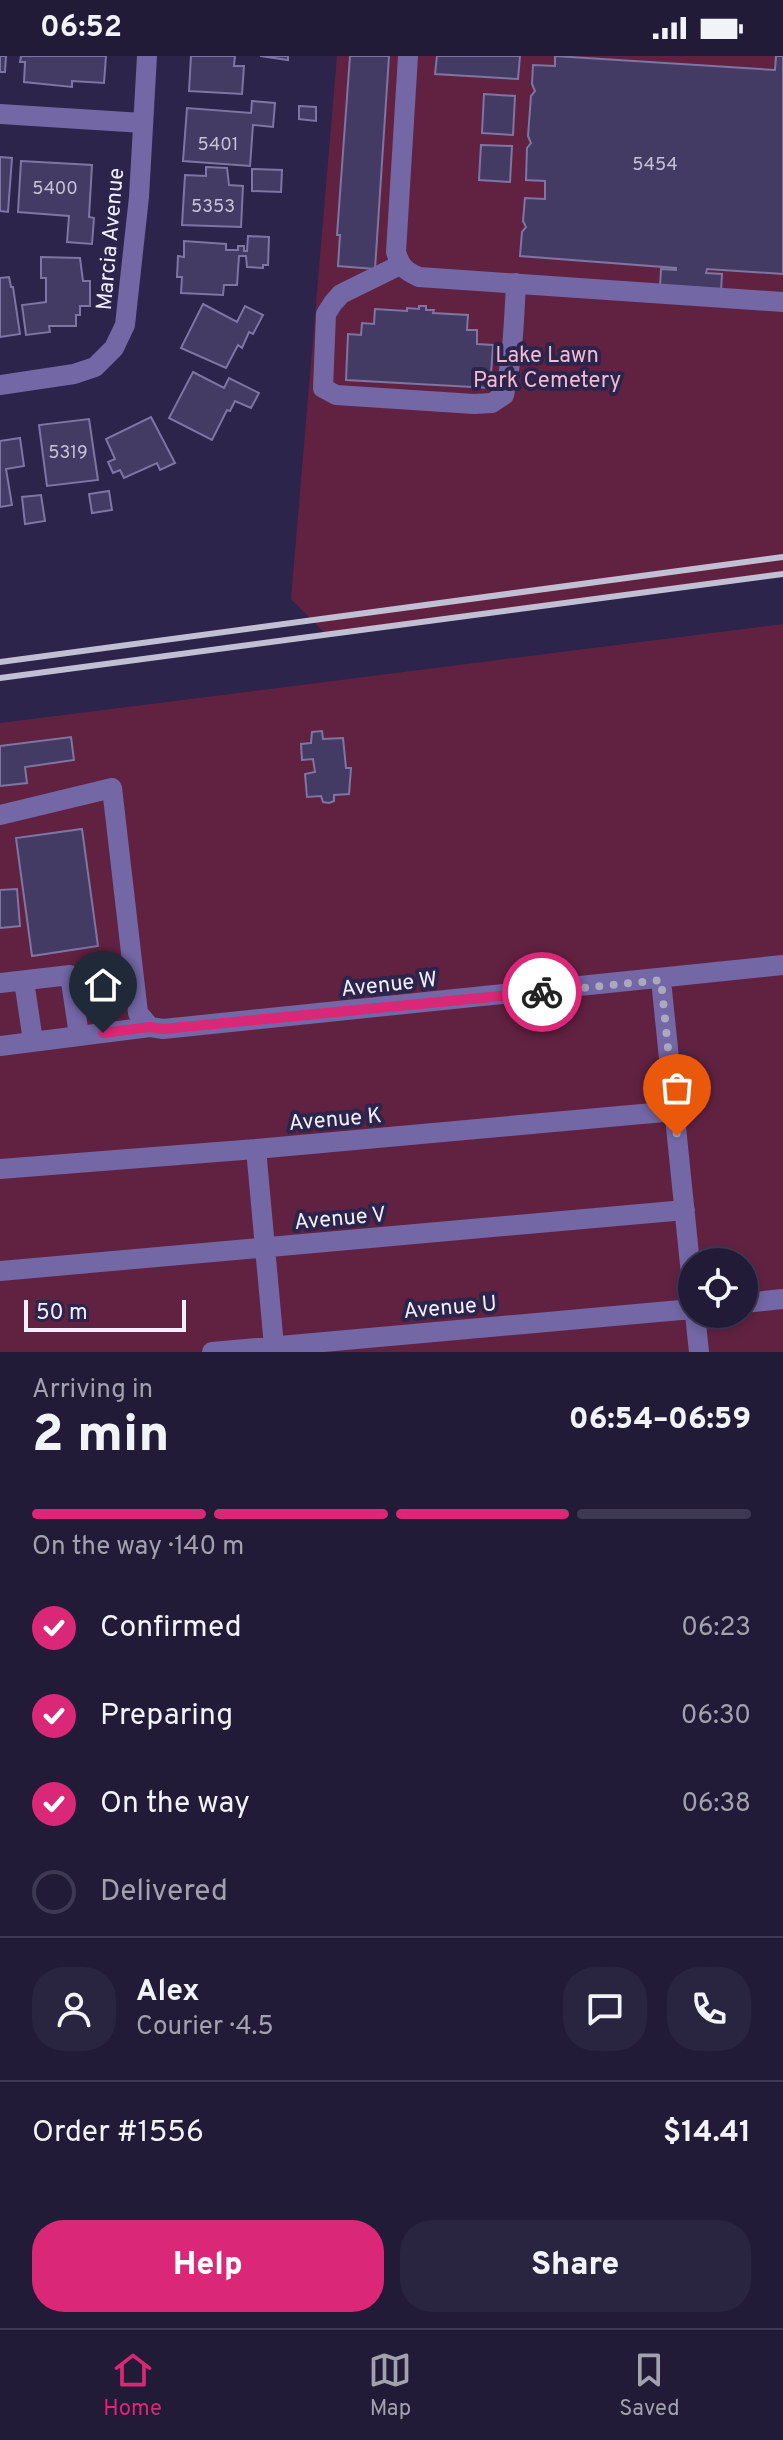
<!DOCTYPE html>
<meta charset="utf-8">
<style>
:root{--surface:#211b38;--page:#292440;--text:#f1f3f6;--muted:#a2a1ae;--line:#3e3953;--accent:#db2777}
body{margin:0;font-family:Overpass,sans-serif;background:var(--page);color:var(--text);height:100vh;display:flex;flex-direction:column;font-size:30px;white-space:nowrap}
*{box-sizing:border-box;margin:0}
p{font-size:26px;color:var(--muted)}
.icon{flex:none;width:44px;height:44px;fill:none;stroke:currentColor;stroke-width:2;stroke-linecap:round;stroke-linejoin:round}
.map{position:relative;height:1296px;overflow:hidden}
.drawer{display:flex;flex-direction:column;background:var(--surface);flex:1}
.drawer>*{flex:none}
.buttons{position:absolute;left:678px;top:1192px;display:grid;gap:16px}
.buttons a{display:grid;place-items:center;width:80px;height:80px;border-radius:50%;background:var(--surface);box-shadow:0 4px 12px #0003,0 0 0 2px var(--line);font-size:40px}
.scale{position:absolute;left:24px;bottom:20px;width:162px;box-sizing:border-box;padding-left:8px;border:4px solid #f0effe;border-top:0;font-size:22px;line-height:28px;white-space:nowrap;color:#f0effe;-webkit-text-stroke:6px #2c244b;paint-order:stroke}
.pin{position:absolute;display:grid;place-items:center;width:68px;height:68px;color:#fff;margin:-82px -34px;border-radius:50% 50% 50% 0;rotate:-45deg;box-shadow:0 0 8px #0007}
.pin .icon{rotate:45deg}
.courier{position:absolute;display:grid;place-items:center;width:80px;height:80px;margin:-40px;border:6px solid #db2777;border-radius:50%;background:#fff;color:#222;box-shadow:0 2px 10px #0007}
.summary em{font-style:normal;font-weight:800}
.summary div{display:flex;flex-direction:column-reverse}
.summary{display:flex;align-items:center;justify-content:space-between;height:136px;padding:0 32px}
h1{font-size:52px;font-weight:800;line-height:60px}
.bar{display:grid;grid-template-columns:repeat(4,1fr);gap:12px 8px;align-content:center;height:96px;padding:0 32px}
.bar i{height:10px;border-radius:6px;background:var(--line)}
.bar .current{background:var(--accent)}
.bar p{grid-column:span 4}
.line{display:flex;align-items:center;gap:20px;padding:0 32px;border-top:2px solid var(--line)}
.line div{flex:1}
.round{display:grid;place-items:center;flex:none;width:84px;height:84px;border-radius:32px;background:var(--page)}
ol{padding:0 32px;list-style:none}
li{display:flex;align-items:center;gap:24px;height:88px}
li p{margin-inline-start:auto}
li .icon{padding:8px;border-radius:50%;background:var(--accent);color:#fff;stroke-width:4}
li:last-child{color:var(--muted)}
li i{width:44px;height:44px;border:4px solid var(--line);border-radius:50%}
.action{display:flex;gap:16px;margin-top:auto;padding:16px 32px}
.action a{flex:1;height:92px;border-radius:32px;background:var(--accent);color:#fff;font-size:32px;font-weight:800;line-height:92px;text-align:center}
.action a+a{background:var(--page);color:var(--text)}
.status{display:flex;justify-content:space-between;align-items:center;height:56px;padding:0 40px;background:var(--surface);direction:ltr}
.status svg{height:22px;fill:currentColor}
.menu{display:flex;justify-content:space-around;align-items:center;height:112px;border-top:2px solid var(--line);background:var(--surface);font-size:22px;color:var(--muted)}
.menu a{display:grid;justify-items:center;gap:4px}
.menu .current{color:var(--accent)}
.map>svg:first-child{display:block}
.green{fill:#612242;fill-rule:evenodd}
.building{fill:#433b64;stroke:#7d75a3;stroke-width:2}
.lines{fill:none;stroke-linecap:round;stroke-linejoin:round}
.minor{stroke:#7367a6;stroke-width:20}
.rail{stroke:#c1bfd3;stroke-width:6}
.done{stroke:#aba8bf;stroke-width:8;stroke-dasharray:0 14.4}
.route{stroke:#db2777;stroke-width:10}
.labels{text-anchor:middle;stroke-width:8;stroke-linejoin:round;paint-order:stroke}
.number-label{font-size:18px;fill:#c5c2d8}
.street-label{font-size:22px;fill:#f0effe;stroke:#2c244b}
.park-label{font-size:22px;fill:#f4bad2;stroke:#2c244b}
</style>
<div class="status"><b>06:52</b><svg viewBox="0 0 49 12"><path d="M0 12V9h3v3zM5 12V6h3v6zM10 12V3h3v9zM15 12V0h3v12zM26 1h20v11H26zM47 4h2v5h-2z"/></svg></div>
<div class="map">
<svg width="783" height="1296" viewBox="0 0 783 1296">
<rect width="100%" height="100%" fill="#2c244b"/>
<!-- green -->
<path class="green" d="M337,0H783V518L326,578L291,543Z
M783,568V1296H0V667ZM692,1206H744V1258H692Z"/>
<!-- building -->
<path class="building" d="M0,0H6L5,16H0Z
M21,0H106L104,27L72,25V31L24,26L25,6H20Z
M191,0H235L234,10H244L242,38L189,35Z
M260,0H288V4Z
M350,0H389L375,213L338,210L340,179H337Z
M437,0H520L518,23L435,18Z
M555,0L775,14L776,0H783V218L707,213L706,217L722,218L721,235L660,231L661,213L676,214V212L520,200L522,176L526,171L523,165L525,142L545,143V125L526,124L527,92L531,87L528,80L531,40L535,35L532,28L533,9L555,10Z
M484,38L515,40L513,79L482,77Z
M252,45L275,47L273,71L253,69L250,110L183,105L187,52L251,57Z
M299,50L316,51V65L299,63Z
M481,89L512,90L510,126L479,124Z
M0,101L12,102L8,156L0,155Z
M21,105L92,109L89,161L94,162L92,188L67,186L69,160L18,156Z
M206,111L227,112L229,129L243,130L241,171L182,169L185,119L206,120Z
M252,113L282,114L281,136L252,135Z
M248,180L269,181L268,209H263V212L247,211L246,200H239L237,229H224L223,239L181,237L182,221H177L178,200L184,201V185L226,188V194H238V190H244V195H247Z
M41,201L80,202L83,225H90V250H80V259H76V270H49L50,276L26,279L22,249L46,246V222H41Z
M9,221L11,231H13L20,278L0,281V222Z
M203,248L237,266L245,250L263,259L253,278L249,276L242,292L238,289L226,312L181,292Z
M419,250H426V254H434L433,257L468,259L467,274H477V288L493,289L490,332L346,324L348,278L361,279L362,267L374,268L375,253L407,255V252L419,253Z
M193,316L224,332L229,322L259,337L251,352L235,345L230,355L227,354L212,384L169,362Z
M151,361L175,407L160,414L157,407L124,422L120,414L113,417L108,406L115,403L106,383Z
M89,363L98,424L47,430L39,369Z
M20,382L24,410L6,413L12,449L0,451V385Z
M109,435L112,454L92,457L89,438Z
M41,439L45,465L25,468L22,441Z
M322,675L323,683L343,682L346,712H351L349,738L334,739V745L329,747L323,746L321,740L307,741L305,718L315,716L313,703L302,704L301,688L311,687L312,676Z
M71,681L74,704L25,711L27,727L0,730V690Z
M82,773L98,890L32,900L16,782Z
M17,833L20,870L0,872V834Z"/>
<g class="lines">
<!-- minor -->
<path class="minor" d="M408,0L396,196C400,210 405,215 419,221L783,246
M0,58L143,67
M400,209L341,238L333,247L326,258L323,332L336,339L474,348L492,347L504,339C513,303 514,265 516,227
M0,329L74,318L95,311L114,292L125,269L139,141L147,0
M0,759L112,732L138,957L150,971
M661,924L692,1228
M24,925L33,985
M0,927L70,919L79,979
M0,990L150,971L163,973L783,909
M256,1093L274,1290
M0,1113L256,1093L675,1055
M0,1215L685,1154
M744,1247L783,1243
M695,1258L699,1296
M212,1296L692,1253"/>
<!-- rail -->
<path class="rail" d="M0,606L783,501
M0,622L783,518"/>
</g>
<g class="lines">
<!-- done -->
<path class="done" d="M542,936L661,924L677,1080"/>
<!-- route -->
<path class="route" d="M103,977L150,971L163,973L542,936"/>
</g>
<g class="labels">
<!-- number labels -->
<g class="number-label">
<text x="218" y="94">5401</text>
<text x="655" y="114">5454</text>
<text x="55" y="138">5400</text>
<text x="213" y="156">5353</text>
<text x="68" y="402">5319</text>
</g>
<!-- street labels -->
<g class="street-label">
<text transform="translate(109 183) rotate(-85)" y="8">Marcia Avenue</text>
<text transform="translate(389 927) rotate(-6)" y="8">Avenue W</text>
<text transform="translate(335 1062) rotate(-5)" y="8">Avenue K</text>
<text transform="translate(340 1161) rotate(-5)" y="8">Avenue V</text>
<text transform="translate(450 1250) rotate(-5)" y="8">Avenue U</text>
</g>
<!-- park labels -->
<g class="park-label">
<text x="547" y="306">Lake Lawn<tspan x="547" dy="25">Park Cemetery</tspan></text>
</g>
</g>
</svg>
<div class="buttons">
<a><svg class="icon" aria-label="locate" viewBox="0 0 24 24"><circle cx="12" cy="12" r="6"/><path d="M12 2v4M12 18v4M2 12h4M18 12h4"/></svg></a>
</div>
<div class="scale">50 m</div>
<div class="pin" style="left:677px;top:1080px;background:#ea580c"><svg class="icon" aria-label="bag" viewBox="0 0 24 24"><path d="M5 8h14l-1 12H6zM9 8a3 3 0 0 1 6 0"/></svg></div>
<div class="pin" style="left:103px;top:977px;background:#1f2937"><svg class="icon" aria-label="home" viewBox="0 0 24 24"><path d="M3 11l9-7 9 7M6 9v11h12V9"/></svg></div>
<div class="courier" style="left:542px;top:936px"><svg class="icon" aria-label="bike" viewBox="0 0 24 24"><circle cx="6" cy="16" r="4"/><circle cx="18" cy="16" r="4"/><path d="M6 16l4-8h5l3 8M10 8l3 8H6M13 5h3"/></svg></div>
</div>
<section class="drawer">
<div class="summary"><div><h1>2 min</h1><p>Arriving in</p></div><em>06:54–06:59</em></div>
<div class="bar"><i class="current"></i><i class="current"></i><i class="current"></i><i></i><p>On the way · 140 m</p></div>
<ol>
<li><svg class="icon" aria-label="check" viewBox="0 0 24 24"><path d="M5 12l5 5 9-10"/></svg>Confirmed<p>06:23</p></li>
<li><svg class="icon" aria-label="check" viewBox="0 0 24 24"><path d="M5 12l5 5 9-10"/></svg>Preparing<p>06:30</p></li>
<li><svg class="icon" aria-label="check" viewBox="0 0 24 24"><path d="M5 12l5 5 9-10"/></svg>On the way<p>06:38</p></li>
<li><i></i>Delivered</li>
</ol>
<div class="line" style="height:144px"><a class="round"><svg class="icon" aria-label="person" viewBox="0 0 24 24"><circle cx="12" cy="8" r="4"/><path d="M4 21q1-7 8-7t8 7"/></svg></a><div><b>Alex</b><p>Courier · 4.5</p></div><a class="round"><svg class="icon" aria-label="chat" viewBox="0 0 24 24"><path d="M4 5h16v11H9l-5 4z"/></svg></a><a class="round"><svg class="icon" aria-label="phone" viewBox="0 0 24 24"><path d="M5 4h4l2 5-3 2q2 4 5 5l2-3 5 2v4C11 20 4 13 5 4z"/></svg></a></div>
<div class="line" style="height:104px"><div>Order #1556</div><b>$14.41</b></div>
<div class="action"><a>Help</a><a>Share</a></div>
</section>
<nav class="menu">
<a class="current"><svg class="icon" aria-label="home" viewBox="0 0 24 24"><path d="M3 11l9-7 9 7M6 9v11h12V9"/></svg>Home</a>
<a><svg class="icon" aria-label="map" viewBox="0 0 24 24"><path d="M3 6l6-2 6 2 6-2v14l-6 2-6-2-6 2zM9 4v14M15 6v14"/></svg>Map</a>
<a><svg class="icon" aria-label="saved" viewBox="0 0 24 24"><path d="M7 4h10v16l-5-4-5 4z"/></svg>Saved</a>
</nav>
